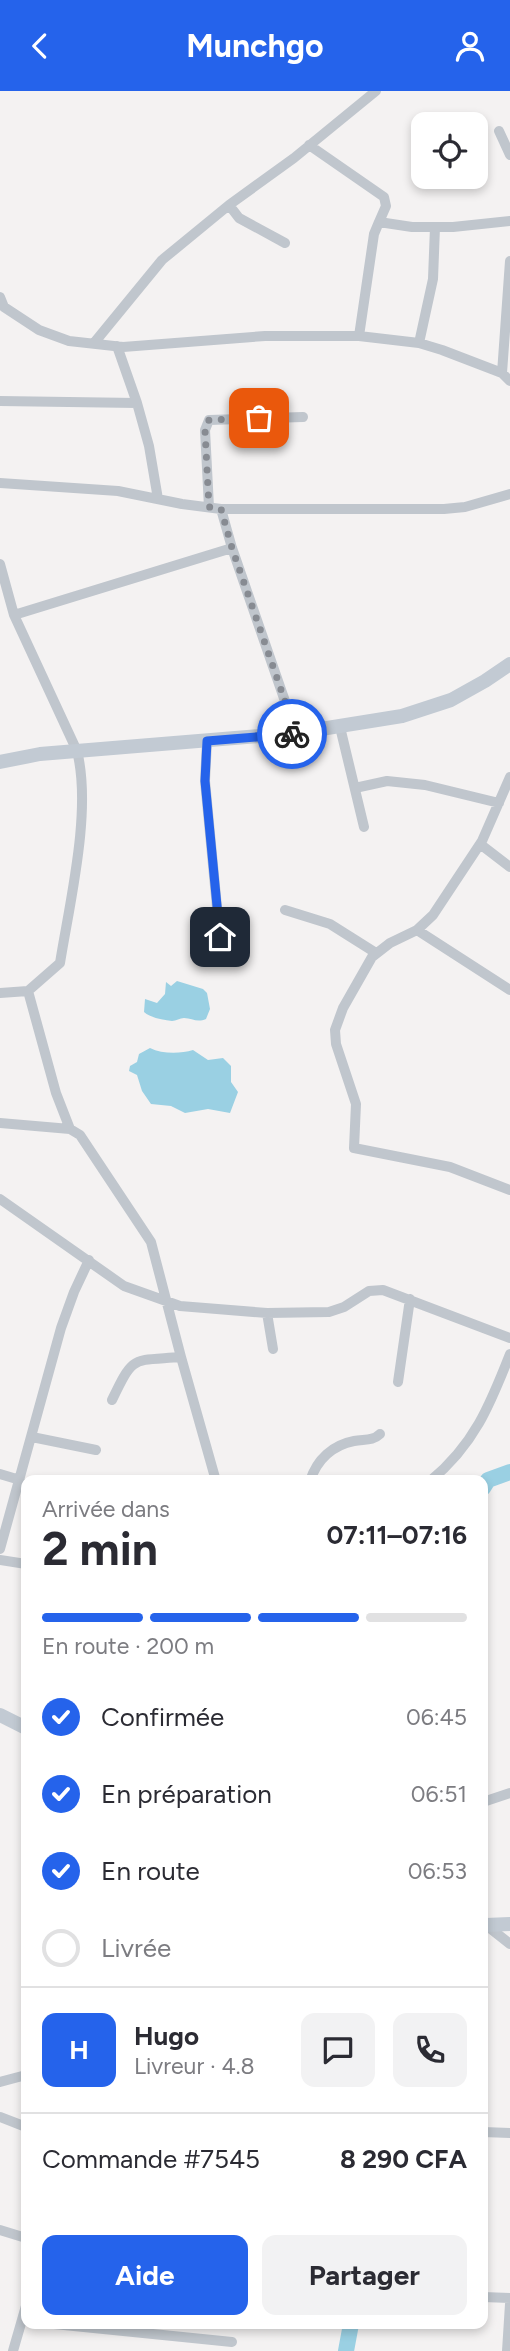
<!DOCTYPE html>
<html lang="fr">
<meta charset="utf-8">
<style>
:root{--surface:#fff;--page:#f2f2f3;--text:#2b2b33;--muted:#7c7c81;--line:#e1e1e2;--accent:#2563eb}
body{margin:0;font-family:Figtree,sans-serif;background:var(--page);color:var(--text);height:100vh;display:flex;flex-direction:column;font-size:26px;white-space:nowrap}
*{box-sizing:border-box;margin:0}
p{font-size:23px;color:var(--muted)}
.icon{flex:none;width:38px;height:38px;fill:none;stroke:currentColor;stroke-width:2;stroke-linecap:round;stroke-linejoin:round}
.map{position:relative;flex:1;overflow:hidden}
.drawer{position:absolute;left:21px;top:1384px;width:467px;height:854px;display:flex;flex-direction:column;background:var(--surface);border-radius:14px;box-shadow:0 4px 10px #0003}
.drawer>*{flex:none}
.controls{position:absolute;left:411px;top:21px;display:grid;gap:14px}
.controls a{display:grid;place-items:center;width:77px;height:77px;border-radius:14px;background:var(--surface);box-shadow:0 4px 10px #0003;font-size:35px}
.pin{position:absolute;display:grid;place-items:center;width:60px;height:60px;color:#fff;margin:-30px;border-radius:14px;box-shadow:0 4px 10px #0006}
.courier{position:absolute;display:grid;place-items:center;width:70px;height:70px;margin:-35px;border:5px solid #2563eb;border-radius:50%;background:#fff;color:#222;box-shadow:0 2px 9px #0007}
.overview em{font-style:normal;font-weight:700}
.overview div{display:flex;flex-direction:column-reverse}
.overview{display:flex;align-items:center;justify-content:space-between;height:119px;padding:0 21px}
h1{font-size:46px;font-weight:700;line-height:52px}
.bar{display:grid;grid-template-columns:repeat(4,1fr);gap:10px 7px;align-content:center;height:84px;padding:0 21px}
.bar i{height:9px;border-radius:5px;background:var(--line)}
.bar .active{background:var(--accent)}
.bar p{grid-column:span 4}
.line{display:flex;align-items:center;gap:18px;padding:0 21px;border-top:2px solid var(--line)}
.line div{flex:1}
.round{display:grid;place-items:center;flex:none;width:74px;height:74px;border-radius:14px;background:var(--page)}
ol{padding:0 21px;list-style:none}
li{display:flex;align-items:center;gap:21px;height:77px}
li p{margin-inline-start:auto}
li .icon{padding:7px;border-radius:50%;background:var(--accent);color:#fff;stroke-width:4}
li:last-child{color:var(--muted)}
li i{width:38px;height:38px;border:4px solid var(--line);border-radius:50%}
.button{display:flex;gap:14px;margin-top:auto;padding:14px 21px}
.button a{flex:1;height:80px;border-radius:14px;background:var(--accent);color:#fff;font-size:28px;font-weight:700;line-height:80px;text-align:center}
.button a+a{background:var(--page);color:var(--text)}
header{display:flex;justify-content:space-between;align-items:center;height:91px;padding:0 21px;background:var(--accent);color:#fff;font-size:32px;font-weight:700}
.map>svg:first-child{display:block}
.water{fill:#9ad0e3}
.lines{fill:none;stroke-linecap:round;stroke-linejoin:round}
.river{stroke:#9ad0e3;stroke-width:16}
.street{stroke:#c0c6cd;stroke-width:10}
.secondary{stroke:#c2cad3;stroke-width:14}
.done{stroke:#878b92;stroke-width:7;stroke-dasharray:0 12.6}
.route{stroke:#2563eb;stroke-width:9}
</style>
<header><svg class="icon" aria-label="back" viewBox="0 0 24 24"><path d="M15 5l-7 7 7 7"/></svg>Munchgo<svg class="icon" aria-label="person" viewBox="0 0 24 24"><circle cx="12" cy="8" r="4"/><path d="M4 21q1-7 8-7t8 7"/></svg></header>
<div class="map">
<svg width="510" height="2260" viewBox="0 0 510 2260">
<rect width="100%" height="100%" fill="#f4f2f2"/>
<!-- water -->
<path class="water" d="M177,890L203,898L207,902L210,918L206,928C197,932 192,927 184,927C180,927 176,930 172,930C163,929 151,927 144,921L145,908L157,912L165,903L166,891L171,895Z
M150,957C162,963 180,963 193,959L208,969L223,967L231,975V991L238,1001L230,1022L208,1018L185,1022L171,1015L151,1013L142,1000L137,984L129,980L130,975L137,971L139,963Z"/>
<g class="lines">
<!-- river -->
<path class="river" d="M483,1397L488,1389L510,1381
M346,2260L351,2233"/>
<!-- street -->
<path class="street" d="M499,40L510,64
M309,54L384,106L386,115L379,131L412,136H453L510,130
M229,114L239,127L285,152
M0,206L4,216L39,239L69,250L123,256L265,245H359L419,252L442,259L502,282L510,290
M359,245L374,143L379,131
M94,252L162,169L229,114L294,67L376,0
M419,252L433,188L435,136
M117,255L137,312L149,355L158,408
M502,282L510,170
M0,310L137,312
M0,392L118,400L182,413L221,418H444L465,416L510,403
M209,416L205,339L209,329L303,326
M221,418L232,457L296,642
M0,473L14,524L77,660C92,719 70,810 60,872L28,900L0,902
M14,524L232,457
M340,636L364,736
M207,650L205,690L222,869
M510,686L482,750L433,824L417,839L390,852L372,866L343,917L335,939L336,953L356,1013L354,1057L450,1076L510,1099
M355,697L387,690L425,694L499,712
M480,753L510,776
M285,819L330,833L376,862
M417,839L510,899
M28,900L56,1002L70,1038
M0,1032L70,1038L80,1044L151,1151L181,1266L216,1390
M0,1108L124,1195L180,1215L267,1222L329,1221L344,1216L369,1200L383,1199L510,1247
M267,1222L273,1258
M398,1291L410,1208
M112,1309C134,1263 132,1270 181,1266
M32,1346L96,1359
M0,1383L20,1389
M310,1390C317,1368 333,1354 354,1350C364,1348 373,1350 380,1343
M430,1390C474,1354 490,1314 510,1263
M0,1458L61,1237L74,1201L89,1169
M0,1469L26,1473
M483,1711L510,1702
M486,1834L510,1853
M0,1991L26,1984
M0,2026L26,2036
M483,2041L510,2042
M0,2139L26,2147
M483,2206L510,2207
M54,2233L232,2251
M13,2260L26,2215
M507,2260L510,2213"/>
<!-- secondary -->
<path class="secondary" d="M0,671L40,663L296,642L402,625L451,609L485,590L510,573
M0,1624L26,1637
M483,1832L486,1834L510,1833"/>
</g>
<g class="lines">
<!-- done -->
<path class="done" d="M259,327L209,329L205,339L209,416L221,418L232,457L296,642L292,643"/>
<!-- route -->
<path class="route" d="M220,846L205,690L207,650L292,643"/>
</g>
</svg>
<div class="controls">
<a><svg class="icon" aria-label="locate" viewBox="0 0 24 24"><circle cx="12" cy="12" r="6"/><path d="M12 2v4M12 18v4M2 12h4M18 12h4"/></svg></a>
</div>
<div class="pin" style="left:259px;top:327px;background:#ea580c"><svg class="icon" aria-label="bag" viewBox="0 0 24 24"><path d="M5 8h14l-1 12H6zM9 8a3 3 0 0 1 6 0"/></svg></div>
<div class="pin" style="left:220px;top:846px;background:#1f2937"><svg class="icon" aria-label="home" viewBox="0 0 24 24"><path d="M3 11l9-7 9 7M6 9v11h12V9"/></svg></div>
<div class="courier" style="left:292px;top:643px"><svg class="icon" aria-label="bike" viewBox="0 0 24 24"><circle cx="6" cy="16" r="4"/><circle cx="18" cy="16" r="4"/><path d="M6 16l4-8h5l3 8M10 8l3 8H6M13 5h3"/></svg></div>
<section class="drawer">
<div class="overview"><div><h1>2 min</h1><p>Arrivée dans</p></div><em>07:11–07:16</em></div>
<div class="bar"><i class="active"></i><i class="active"></i><i class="active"></i><i></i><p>En route · 200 m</p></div>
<ol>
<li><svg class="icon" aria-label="check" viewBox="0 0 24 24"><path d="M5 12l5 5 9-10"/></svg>Confirmée<p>06:45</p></li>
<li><svg class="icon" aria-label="check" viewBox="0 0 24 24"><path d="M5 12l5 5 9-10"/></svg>En préparation<p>06:51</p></li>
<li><svg class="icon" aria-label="check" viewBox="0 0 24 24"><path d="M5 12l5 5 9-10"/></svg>En route<p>06:53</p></li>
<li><i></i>Livrée</li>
</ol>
<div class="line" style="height:126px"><b class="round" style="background:var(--accent);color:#fff">H</b><div><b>Hugo</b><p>Livreur · 4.8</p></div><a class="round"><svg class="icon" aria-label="chat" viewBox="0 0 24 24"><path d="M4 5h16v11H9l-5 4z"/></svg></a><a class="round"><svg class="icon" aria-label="phone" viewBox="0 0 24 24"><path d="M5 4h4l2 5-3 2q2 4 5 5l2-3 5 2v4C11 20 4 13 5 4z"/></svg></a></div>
<div class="line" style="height:91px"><div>Commande #7545</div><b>8 290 CFA</b></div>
<div class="button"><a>Aide</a><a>Partager</a></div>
</section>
</div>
